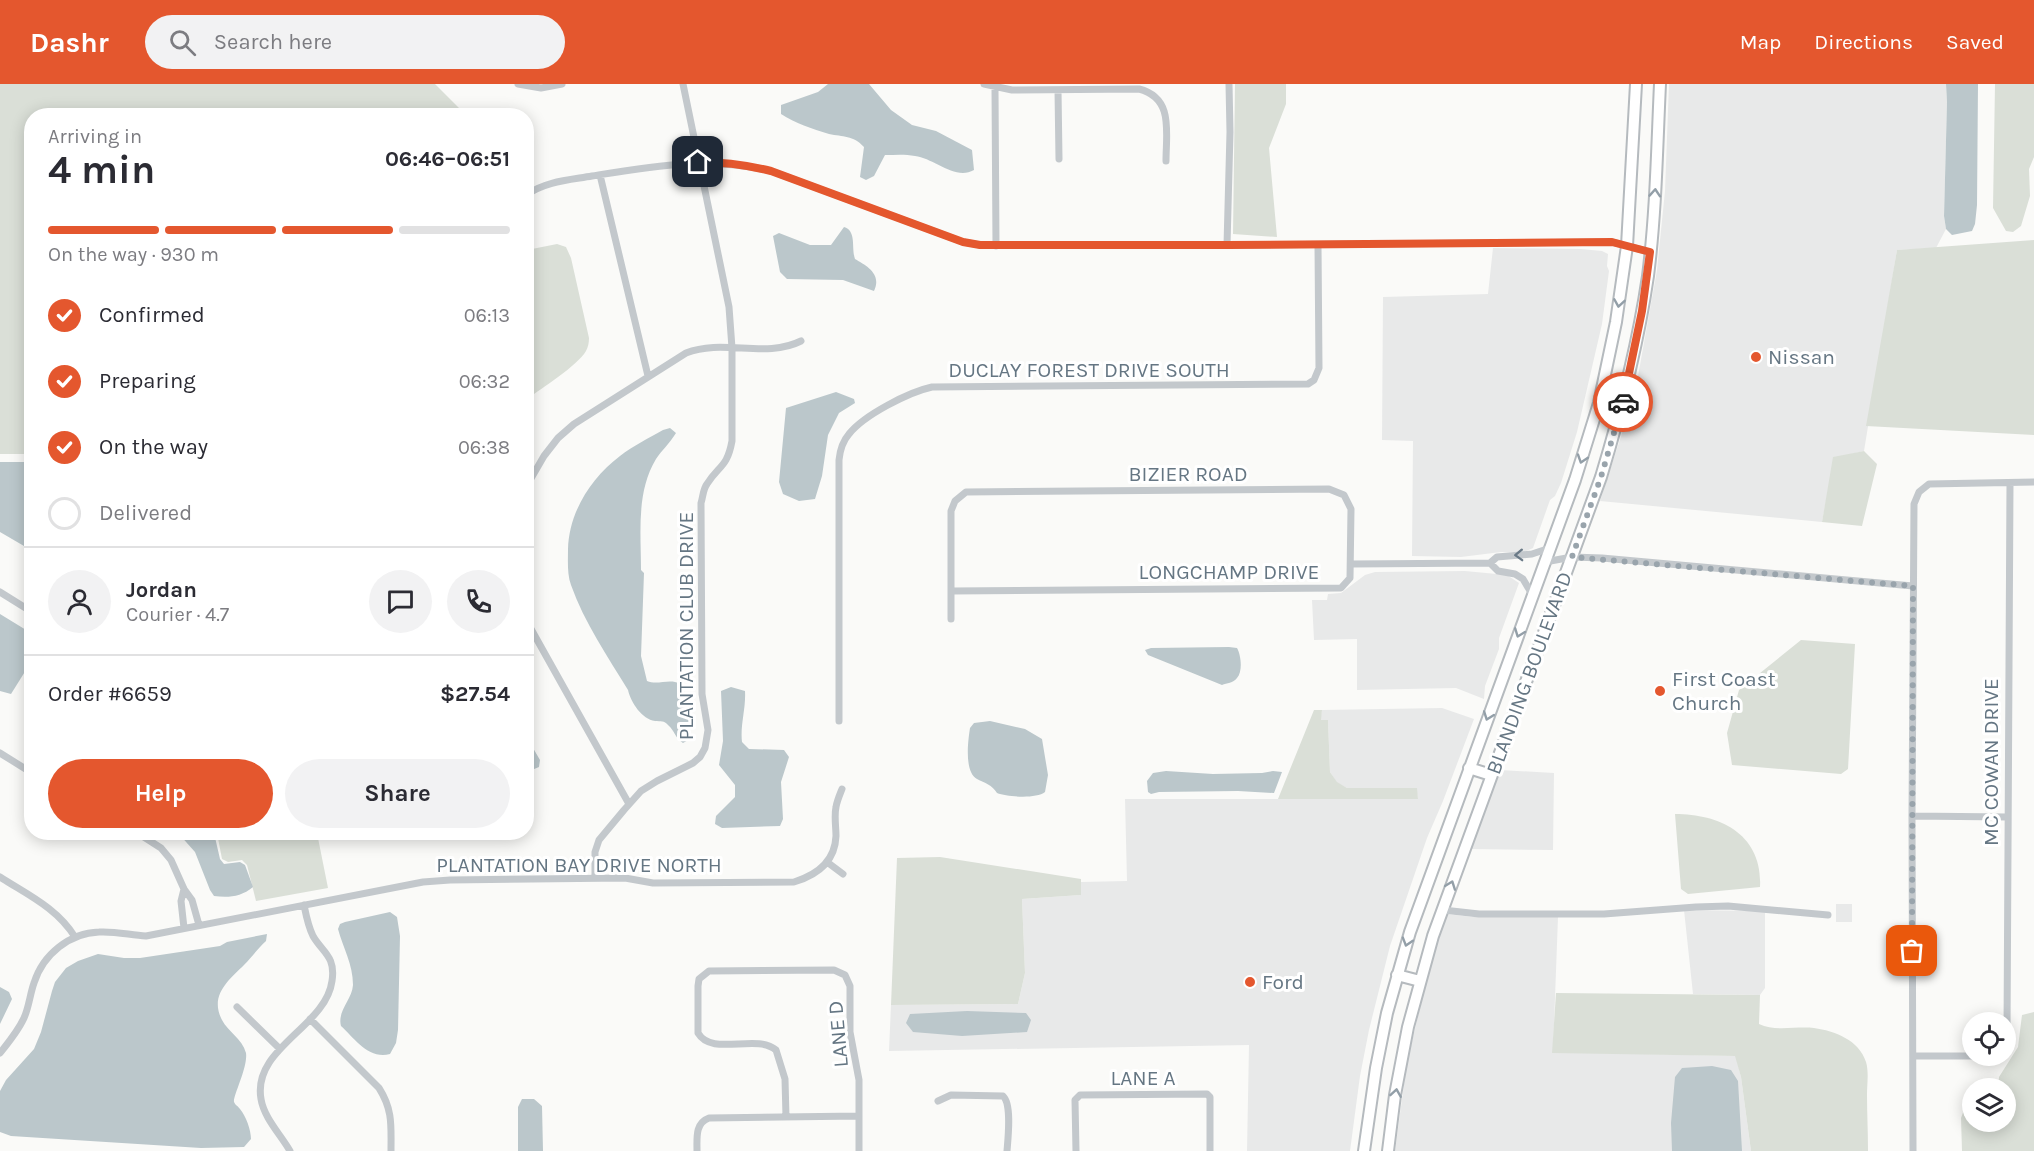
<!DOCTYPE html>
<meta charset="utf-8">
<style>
:root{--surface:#fff;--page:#f2f2f3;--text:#2b2b33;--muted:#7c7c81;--line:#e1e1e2;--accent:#e4572e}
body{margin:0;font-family:Karla,sans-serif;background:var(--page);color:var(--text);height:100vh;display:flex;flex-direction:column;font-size:22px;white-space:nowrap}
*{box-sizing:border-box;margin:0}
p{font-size:20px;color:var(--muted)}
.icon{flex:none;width:33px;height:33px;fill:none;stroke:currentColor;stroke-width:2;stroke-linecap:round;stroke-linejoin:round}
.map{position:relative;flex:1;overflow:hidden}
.drawer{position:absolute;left:24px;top:24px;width:510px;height:732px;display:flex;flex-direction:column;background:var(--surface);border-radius:24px;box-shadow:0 3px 15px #0003}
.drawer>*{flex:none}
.tools{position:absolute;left:1962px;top:928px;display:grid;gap:12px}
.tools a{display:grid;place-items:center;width:54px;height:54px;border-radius:50%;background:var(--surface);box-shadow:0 3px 15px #0003;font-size:30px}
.pin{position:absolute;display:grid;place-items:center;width:51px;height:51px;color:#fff;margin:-26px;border-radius:12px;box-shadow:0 3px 9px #0006}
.courier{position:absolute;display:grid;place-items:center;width:60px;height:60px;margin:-30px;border:4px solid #e4572e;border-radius:50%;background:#fff;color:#222;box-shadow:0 2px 8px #0007}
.summary em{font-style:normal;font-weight:700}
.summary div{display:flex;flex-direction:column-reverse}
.summary{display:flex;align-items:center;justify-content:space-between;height:102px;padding:0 24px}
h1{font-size:39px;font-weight:700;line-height:45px}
.bar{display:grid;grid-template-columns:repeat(4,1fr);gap:9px 6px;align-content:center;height:72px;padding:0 24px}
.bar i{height:8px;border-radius:4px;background:var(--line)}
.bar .selected{background:var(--accent)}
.bar p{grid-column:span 4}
.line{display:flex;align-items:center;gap:15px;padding:0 24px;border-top:2px solid var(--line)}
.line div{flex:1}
.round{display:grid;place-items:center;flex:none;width:63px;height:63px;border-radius:32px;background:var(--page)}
ol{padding:0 24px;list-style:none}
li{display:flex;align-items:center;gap:18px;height:66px}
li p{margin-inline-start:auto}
li .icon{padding:6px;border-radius:50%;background:var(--accent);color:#fff;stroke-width:4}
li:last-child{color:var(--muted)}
li i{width:33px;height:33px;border:3px solid var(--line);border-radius:50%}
.action{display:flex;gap:12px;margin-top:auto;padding:12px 24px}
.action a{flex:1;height:69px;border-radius:36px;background:var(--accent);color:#fff;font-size:24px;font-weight:700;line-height:69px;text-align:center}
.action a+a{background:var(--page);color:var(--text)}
header{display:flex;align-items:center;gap:36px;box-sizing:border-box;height:84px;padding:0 30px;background:var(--accent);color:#fff}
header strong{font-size:28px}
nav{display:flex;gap:33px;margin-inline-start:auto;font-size:21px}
.search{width:420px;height:54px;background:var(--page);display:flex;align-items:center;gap:15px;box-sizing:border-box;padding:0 21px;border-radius:33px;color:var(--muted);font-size:22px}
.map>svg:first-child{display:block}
.built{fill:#e8e9e9}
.green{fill:#dadfd7}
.water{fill:#bbc7cb}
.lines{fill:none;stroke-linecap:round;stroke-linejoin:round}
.primary-casing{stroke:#b5babe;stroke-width:14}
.street{stroke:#c3c8cc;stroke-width:7}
.primary{stroke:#fff;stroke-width:10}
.oneway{stroke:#939fa8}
.oneway2{stroke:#6a7a87}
.done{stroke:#99a4ac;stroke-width:6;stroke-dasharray:0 10.8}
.route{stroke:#e4572e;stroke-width:8}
.poi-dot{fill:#e4572e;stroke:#fff;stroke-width:2}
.labels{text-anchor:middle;stroke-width:6;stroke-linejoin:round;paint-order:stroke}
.poi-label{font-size:21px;fill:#657683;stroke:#fff;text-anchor:start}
.street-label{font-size:21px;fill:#657683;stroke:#fff}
</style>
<header>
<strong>Dashr</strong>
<div class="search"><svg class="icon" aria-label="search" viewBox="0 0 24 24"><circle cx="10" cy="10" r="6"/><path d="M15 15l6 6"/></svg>Search here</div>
<nav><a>Map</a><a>Directions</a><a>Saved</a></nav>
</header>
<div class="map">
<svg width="2034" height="1067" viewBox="0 0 2034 1067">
<rect width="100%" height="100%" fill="#fafaf8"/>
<!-- built -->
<path class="built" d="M1669,0H1946L1947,18L1944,132L1946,145L1936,164L1897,166L1864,367L1834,374L1822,438L1600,417L1635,309L1657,186L1665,107Z
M1493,164L1581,165L1602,167L1608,170L1607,182L1609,187L1602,240L1577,348L1561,399L1555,412L1550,416L1533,464L1524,468H1501L1461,473L1412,472L1413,357L1382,356L1383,213L1488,210Z
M1465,487L1507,491L1519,499L1499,554V565L1485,602L1484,615L1456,604L1357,606V555L1314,556L1312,516H1327L1328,510L1341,509L1365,491L1375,488Z
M1442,624L1474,635L1443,717L1427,754L1390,862L1369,946L1360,992L1350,1067H1247L1249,961L889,967L891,921L1018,920L1025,889L1022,815L1081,811V798L1127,797L1125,715H1418L1416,704H1347L1337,699L1330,688L1328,636H1320L1322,626Z
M1499,686L1554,689L1553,766L1470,765Z
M1836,820H1852V838H1836Z
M1684,826L1765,827V904L1760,911L1693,910Z
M1446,830L1473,833H1558L1553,968L1736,972L1741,993L1751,1067H1395L1407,978L1432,874Z"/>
<!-- green -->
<path class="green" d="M0,0H435L466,31L32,32L31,370H0Z
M1235,0H1286V20L1269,64L1277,153L1233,150Z
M1995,0H2034V73L2029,85L2030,112L2021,142L2013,148L2006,147L1993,124Z
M2034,156V351L1866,342L1897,166Z
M557,160L566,163L571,174L589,254C589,259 588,263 586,267C577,282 542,304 527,315V166Z
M1864,367L1877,380L1862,442L1822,438L1833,373Z
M1801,556L1855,560L1848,685L1841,690L1732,681L1727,649L1739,606Z
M1314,626H1322L1321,636H1328L1330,688L1337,698L1347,704H1417L1418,715H1278Z
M1675,730C1721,730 1763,751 1760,803L1688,810L1681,805Z
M217,749H317L328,804L256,817L247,781L242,776L228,778L222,775Z
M940,773L1081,795V811L1022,815L1025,889L1018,920L891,921L897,774Z
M1556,909L1760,911L1759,940C1776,948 1795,942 1814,944C1835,947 1859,956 1866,978C1869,988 1867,1000 1867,1011C1867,1029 1868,1048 1868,1067H1751L1741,993L1735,972L1552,969Z
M2034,928V1067H1962L1961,1034L1964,1026L1972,1022V1038H2006V1005H1998L1999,993L2018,963L2022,931Z"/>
<!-- water -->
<path class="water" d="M828,0H869L891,26L912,41L936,47L972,66L974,86C955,97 934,74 915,72C905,70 895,71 885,71L874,92L866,96L860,93L864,63C853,51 843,53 829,50C812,45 795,39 781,30V21L818,8Z
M1946,0H1978L1977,121L1975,140L1972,147L1952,151L1946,145L1944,132L1947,18Z
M844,143C857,147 851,164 855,175C867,182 882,190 874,207L843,196L787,195L780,188L773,152L779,149L810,161H831Z
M836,308L854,315L855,319L839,329L828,351L822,392L815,415L799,417L783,410L779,398L786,324Z
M670,344L676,349C670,359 662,366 656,375C636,408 641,449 641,486L644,489L641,572L647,597C656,601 666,596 675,598C679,599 681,600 683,603C686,609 690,648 690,655L683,659C675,654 675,647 668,641C664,636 661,638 655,637C642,635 631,619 628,606C608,573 584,538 571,501C567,490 568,477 568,465C569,428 591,394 620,372C633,362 649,354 663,346Z
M0,378H31V463L24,462L0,448Z
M0,530L31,549V578L11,610L0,607Z
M1229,563L1237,564C1241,571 1243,587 1237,594C1233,599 1227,599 1222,601L1148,571L1145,566L1151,564Z
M731,603L745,607C746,625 740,641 742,658L749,665L784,666L789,673L781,698L783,735L780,742L722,744L715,740L716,732L735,713V701L719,681L723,657L721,607Z
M990,637L1025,645L1042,655L1048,691L1045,708C1036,715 1008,713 997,709C992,701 985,699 977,695C964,688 968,657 970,644L974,639Z
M526,652L540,676L539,683L527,688Z
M1166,687L1213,690L1262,689L1273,687L1282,688L1274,709L1238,707L1159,708L1151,710L1148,708L1147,697L1153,689Z
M178,749H214L220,775L224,780L240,778L245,781L253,803C241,813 228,814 214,812L210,806L195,768Z
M390,828L397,833L400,852L398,946L396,959L390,970C369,976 354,954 341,942C337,927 352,916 353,901C353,880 343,864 338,845L340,840L345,838Z
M267,850L266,857C258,864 252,873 244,881C229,896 209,911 222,936C228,948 242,954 246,969C248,983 233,1012 234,1018C236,1022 237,1021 240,1025C246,1032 251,1046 251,1055L244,1063L201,1064L11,1052L0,1048V1007L6,996L34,965L41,948L52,907L55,898L66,884L78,877L98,870L124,874H140L220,862L227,858Z
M0,903L9,908L12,915L0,940Z
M967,927L1026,929L1031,936L1027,948L962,952L913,948L906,939L910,930Z
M1712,982L1731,986L1738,997L1742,1067H1672L1671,1039L1675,993L1682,984Z
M522,1015H534L542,1022L543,1067H518V1023Z"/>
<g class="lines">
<defs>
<path id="primary" d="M1469,684L1491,691
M1397,891L1420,897
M1364,1067L1376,984L1387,929L1410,848L1575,396L1599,319L1616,238L1627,162L1636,0
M1388,1067L1395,1011L1408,943L1433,852L1601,393C1621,327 1638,260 1648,192C1656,128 1657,64 1660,0"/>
</defs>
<!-- primary casing -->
<use href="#primary" class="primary-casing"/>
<!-- street -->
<path class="street" d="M518,0L541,4L562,0
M984,0L1012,6L1139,5C1174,14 1166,48 1166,77
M995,4L996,162
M1058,6L1059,75
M600,91L648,292
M526,111C546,97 569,96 592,92C654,82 710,72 771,87L963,158L980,161H1227L1612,158L1650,168
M1227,161L1230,48L1229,0
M1599,319L1622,325
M526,403L544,372L558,354L574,340L686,269C723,254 765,275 801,257
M1545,478L1572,473L1602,474L1913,502
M1490,479L1497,473L1532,470L1550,464
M1351,480L1490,479L1498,487L1515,490L1523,495L1533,512
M0,508L32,528
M951,535V427L955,417L966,408L1329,405L1344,411L1351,425L1350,494L1341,504L952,507
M526,536L629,720
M839,637V376C840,366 842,358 849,350C864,331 909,308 932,303L1308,300L1314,296L1319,284L1318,161
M0,669L32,689
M1912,732L2007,733
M136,748L161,764L171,776L184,805L192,816L199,841
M827,778L843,790
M0,793C28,811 57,824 75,853
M595,794V768L599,756L624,726L641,707L657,697L693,679L700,673L705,664L708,646L702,610L701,419C703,413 703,405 707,400C719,381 727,384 732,357V264L729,223L683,0
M1443,826L1479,830H1604L1696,823L1728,822L1828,831
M184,844L181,817L184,805
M237,923L280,965
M310,935L379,1004C393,1026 391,1042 391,1067
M2006,957L2007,949L2010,399
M0,969C9,958 18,947 24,934C29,923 30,910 34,899C43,870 70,849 99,848C115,847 130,851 146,852L423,798L450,796L625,794L653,799L794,798C817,791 835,778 836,752C836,743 834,732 836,723C837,717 840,710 842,705
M1913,972H1988
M938,1017L951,1011L1003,1012C1012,1020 1008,1054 1007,1067
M786,1033L785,995L776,966C756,949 712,973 698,949V902L699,895L709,887L834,886L845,891L850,902V948L859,996V1067
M290,1067C281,1051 264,1034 261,1015C252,964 326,943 332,897C336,872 322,868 313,852C308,842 306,831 304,821
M697,1067C697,1054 695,1039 709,1034L859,1032
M1076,1067L1075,1016L1080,1011L1207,1010L1210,1013V1067
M1913,1067L1912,732L1914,420L1919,408L1929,400L2034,398"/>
<!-- primary -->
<use href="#primary" class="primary"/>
</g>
<!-- one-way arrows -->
<defs><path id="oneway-chevron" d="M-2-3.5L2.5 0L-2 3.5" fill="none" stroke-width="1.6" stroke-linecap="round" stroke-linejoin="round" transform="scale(1.5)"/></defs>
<g class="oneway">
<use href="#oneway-chevron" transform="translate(1655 109) rotate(-86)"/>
<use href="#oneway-chevron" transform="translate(1619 219) rotate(99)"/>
<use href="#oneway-chevron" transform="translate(1582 375) rotate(108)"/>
<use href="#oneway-chevron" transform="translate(1519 549) rotate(111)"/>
<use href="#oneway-chevron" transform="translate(1488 632) rotate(110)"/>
<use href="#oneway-chevron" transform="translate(1451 801) rotate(-70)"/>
<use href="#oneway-chevron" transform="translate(1407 858) rotate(107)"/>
<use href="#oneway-chevron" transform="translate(1396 1009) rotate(-81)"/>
</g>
<use class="oneway2" href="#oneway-chevron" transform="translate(1519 471) rotate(178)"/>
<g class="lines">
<!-- done -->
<path class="done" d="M1623,318L1601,393L1572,473L1913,502L1912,867"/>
<!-- route -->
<path class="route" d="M698,78C723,78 747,81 771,87L963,158L980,161H1227L1612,158L1650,168L1642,227L1623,318"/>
</g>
<!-- markers -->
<g class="poi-dot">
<circle cx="1756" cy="273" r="6"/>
<circle cx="1660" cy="607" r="6"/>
<circle cx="1250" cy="898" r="6"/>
</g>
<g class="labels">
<!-- poi labels -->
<g class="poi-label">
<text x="1768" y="280">Nissan</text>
<text x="1672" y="602">First Coast<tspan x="1672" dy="24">Church</tspan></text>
<text x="1262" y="905">Ford</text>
</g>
<!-- street labels -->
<g class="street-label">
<text x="1089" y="293">DUCLAY FOREST DRIVE SOUTH</text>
<text x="1188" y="397">BIZIER ROAD</text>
<text x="1229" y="495">LONGCHAMP DRIVE</text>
<text transform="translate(686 542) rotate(-90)" y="7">PLANTATION CLUB DRIVE</text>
<text transform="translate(1529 589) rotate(-70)" y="7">BLANDING BOULEVARD</text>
<text transform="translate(1991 678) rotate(-90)" y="7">MC COWAN DRIVE</text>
<text x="579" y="788">PLANTATION BAY DRIVE NORTH</text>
<text transform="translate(838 950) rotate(-95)" y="7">LANE D</text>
<text x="1143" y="1001">LANE A</text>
</g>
</g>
</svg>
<div class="tools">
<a><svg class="icon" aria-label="locate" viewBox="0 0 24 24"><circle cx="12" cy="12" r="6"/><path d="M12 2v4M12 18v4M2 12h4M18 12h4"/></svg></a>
<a><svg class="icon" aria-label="layers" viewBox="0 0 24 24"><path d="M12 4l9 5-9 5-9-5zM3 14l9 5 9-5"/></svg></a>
</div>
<div class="pin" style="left:1912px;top:867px;background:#ea580c"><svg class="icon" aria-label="bag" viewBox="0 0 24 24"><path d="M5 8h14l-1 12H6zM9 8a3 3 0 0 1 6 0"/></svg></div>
<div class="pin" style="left:698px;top:78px;background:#1f2937"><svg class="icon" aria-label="home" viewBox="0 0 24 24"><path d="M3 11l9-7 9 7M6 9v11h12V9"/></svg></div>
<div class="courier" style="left:1623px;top:318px"><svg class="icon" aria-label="car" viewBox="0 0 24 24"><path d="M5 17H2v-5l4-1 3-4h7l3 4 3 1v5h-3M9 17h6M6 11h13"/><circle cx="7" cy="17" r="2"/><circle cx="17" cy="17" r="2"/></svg></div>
<section class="drawer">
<div class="summary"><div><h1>4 min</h1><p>Arriving in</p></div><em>06:46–06:51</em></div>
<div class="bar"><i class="selected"></i><i class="selected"></i><i class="selected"></i><i></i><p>On the way · 930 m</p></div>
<ol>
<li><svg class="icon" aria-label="check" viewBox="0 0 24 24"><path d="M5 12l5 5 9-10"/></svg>Confirmed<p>06:13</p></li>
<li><svg class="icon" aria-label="check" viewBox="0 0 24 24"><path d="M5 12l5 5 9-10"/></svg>Preparing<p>06:32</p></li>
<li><svg class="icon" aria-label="check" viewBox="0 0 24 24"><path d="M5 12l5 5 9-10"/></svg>On the way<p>06:38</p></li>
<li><i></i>Delivered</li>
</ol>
<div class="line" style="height:108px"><a class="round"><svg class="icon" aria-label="person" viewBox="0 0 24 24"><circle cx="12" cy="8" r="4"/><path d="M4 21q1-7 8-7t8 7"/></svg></a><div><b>Jordan</b><p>Courier · 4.7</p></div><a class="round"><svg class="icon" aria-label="chat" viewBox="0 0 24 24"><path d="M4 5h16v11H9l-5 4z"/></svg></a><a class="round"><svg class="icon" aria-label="phone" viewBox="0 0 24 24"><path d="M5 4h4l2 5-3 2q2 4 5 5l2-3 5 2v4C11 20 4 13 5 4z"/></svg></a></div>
<div class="line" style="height:78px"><div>Order #6659</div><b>$27.54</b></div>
<div class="action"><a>Help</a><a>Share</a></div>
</section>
</div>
